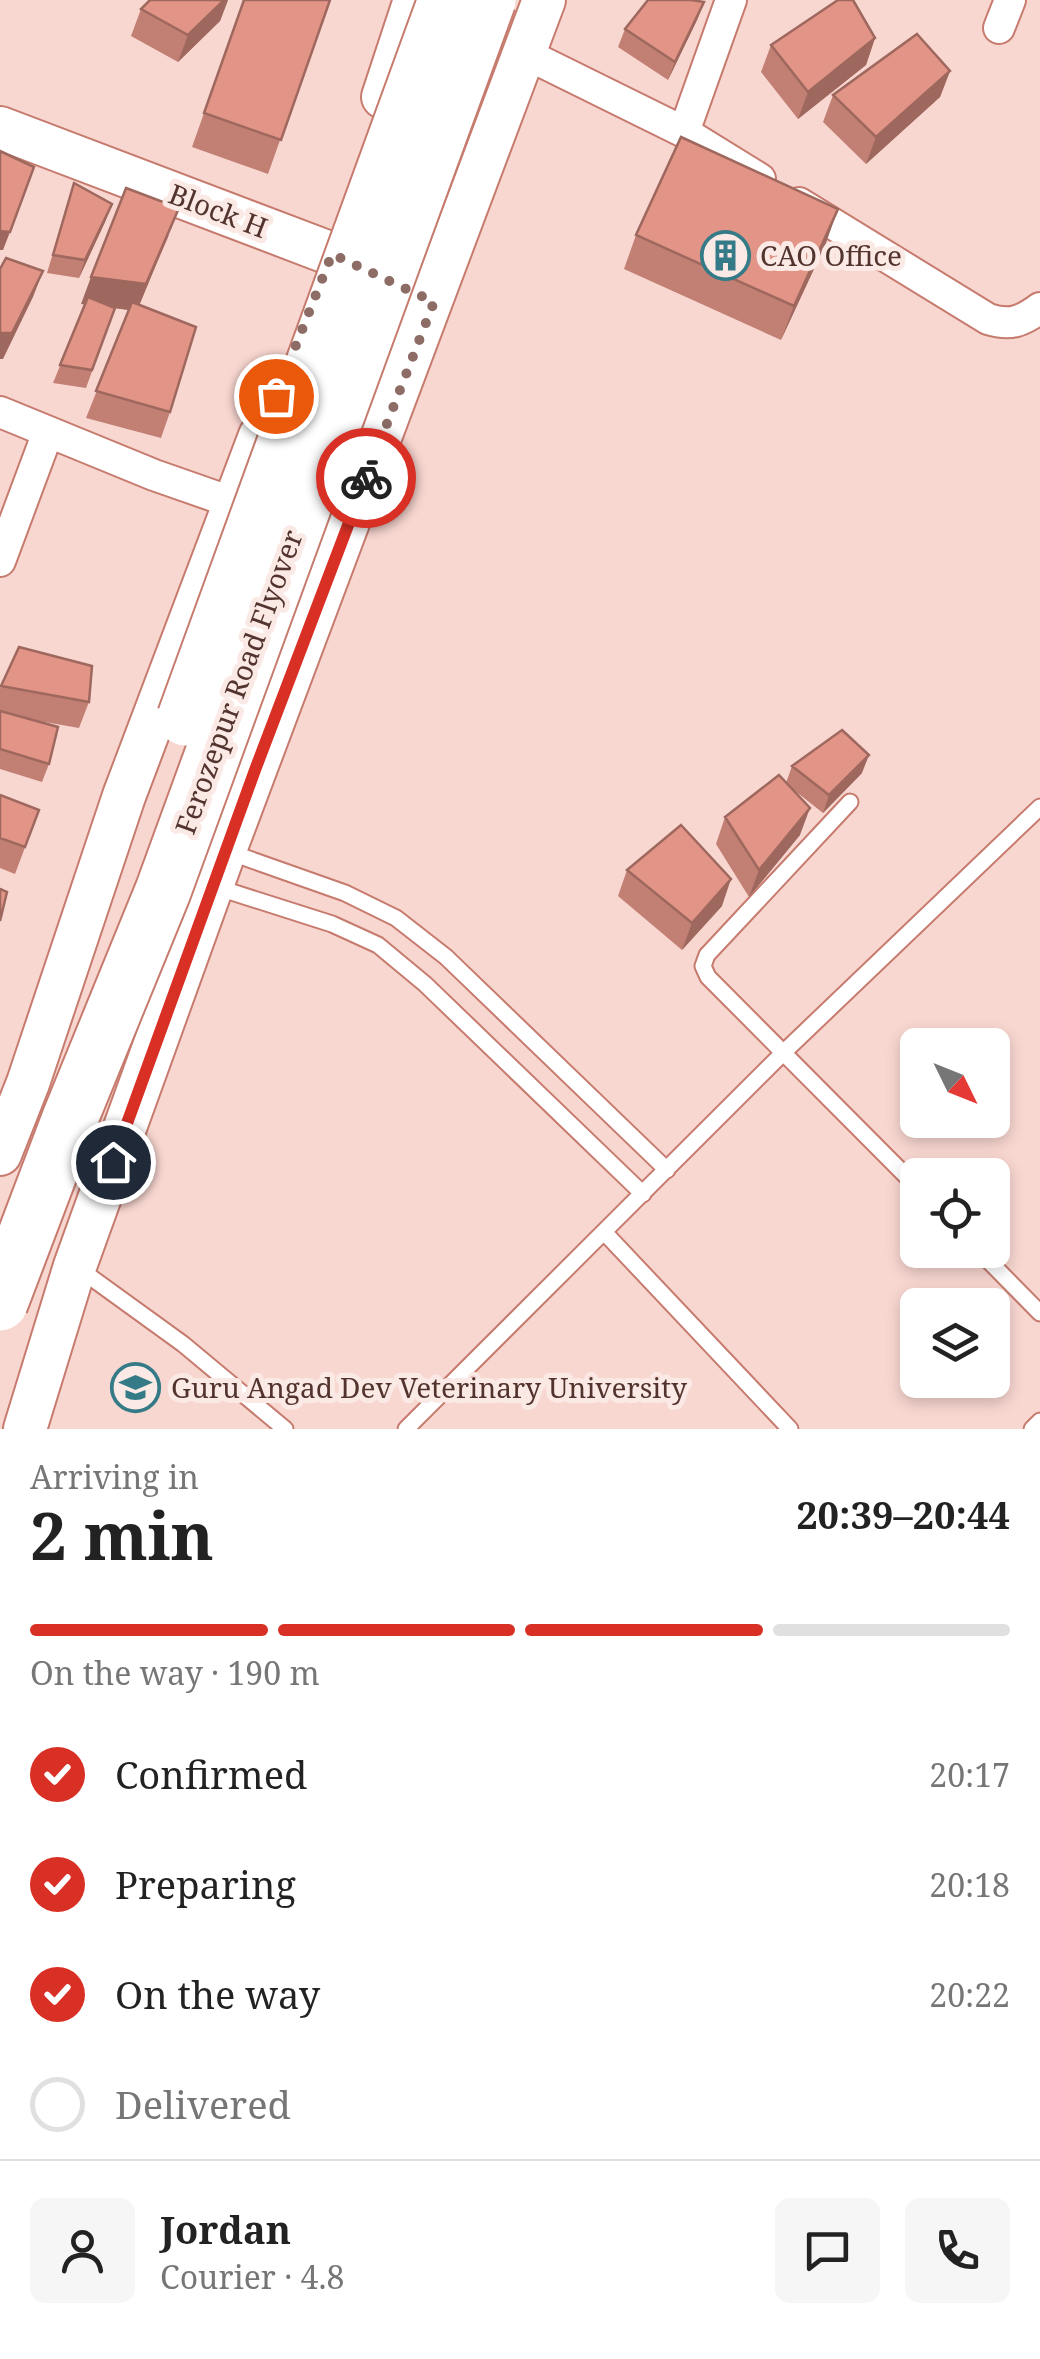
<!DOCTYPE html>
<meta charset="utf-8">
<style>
:root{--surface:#fff;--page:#f6f6f6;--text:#222;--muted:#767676;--line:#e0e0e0;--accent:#d93025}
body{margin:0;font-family:"Noto Serif",serif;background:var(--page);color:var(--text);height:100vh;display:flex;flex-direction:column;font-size:38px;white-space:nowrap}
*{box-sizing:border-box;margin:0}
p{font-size:32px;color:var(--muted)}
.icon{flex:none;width:55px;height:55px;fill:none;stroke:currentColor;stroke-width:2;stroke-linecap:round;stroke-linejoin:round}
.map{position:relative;height:1429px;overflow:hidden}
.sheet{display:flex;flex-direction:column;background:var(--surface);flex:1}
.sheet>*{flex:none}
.needle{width:65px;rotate:133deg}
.buttons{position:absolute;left:900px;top:1028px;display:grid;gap:20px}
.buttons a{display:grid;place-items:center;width:110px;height:110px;border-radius:15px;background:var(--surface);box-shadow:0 5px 15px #0003;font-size:50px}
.pin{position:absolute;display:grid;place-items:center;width:85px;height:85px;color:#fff;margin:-42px;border:5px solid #fff;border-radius:50%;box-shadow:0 2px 10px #0007}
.courier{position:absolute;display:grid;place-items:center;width:100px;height:100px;margin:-50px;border:8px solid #d93025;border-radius:50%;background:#fff;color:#222;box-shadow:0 2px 12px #0007}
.head em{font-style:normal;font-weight:700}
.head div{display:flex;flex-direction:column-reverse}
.head{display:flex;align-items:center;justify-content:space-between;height:170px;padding:0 30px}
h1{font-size:65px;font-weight:700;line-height:75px}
.bar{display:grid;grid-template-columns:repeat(4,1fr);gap:15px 10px;align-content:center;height:120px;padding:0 30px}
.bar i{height:12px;border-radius:8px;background:var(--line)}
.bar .active{background:var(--accent)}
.bar p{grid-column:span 4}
.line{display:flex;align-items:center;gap:25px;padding:0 30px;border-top:2px solid var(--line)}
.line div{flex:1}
.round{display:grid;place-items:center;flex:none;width:105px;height:105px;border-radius:15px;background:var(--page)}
ol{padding:0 30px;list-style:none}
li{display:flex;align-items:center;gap:30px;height:110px}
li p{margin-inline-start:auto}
li .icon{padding:10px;border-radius:50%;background:var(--accent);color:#fff;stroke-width:4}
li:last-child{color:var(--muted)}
li i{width:55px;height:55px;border:5px solid var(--line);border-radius:50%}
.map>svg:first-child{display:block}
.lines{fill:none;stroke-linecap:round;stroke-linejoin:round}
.lane-casing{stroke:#c67b6e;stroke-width:19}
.street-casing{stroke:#c67b6e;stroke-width:34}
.secondary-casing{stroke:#c67b6e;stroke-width:46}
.lane{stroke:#fff;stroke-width:15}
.street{stroke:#fff;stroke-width:30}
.secondary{stroke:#fff;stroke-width:42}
.highway-bridge-casing{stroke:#c67b6e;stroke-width:59;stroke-linecap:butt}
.highway-bridge{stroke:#fff;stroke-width:55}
.wall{fill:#c27f73}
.shaded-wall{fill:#9e685e}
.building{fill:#e29486;stroke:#9e685e;stroke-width:2.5}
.done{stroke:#8d6c66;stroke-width:10;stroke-dasharray:0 18}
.route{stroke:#d93025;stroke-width:12}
.labels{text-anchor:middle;stroke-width:10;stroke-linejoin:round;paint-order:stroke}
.street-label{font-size:28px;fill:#53332d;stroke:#fae9e5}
.poi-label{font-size:28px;fill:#53332d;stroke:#fae9e5;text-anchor:start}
</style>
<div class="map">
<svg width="1040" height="1429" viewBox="0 0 1040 1429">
<rect width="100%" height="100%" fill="#f9d7d1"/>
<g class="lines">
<defs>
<path id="lane" d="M850,802L707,955L703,966L708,977L918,1188
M229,852L345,893L396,918L446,957L667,1170
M216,887L332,924L378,945L425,984L643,1194
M605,1233L790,1429
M978,1250L1040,1313
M78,1268L183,1344L285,1429
M406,1429L784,1052L1040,807
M1032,1429L1040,1421"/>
<path id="street" d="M999,28L1010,0
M524,53L684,132L760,179
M684,132L731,0
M799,203L988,319C1010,326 1021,322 1040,308
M0,412L154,475L234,503
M0,561L48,432"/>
<path id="secondary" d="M383,97L415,0
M0,128L332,254L379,276
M0,1154L28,1083L124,796L260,436
M25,1429L75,1266L225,850L544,0"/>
</defs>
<!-- lane casing -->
<use href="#lane" class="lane-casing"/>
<!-- street casing -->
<use href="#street" class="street-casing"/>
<!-- secondary casing -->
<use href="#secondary" class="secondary-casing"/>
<!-- lane -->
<use href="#lane" class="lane"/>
<!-- street -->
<use href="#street" class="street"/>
<!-- secondary -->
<use href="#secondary" class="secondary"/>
<defs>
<path id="highway-bridge" d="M185,718L446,0
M0,1303L69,1121L163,891L488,0"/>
</defs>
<!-- highway-bridge casing -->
<use href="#highway-bridge" class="highway-bridge-casing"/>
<!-- highway-bridge -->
<use href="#highway-bridge" class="highway-bridge"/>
</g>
<!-- wall -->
<path class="wall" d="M150,0H228L220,21L178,62L131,36L141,9Z
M244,0H330L268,174L192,147Z
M704,2L697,20L668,80L618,47L625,29Z
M875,38L866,65L798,119L761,72L771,45Z
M950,71L940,97L866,164L823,122L833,95Z
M74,183L112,204L105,222L79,278L47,273Z
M169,235L139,305L170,412L161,438L86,418L129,310L115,308L86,388L53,383L85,304H81Z
M636,235L826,243L781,340L624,269Z
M19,647L89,702L79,728L39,721L49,764L42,782L0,769V688Z
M792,766L862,773L823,813L790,787L800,835L749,897L716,844L725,817L786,783Z
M0,795L39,810L15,874L0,868Z
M627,870L722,906L682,950L618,896Z"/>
<!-- shaded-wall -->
<path class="shaded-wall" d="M224,0H228L220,21L178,62L188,35Z
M704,2L697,20L668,80L675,62Z
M875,38L866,65L798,119L808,92Z
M950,71L940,97L866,164L876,137Z
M112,204L105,222L79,278L85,260Z
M179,208L137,311L81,304L91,277Z
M838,209L826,243L781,340L794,306Z
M0,231L10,232L3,250H0Z
M43,271L33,297L3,359H0V333Z
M869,755L862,773L823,813L829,795Z
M810,808L800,835L749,897L759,870Z
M731,879L722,906L682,950L692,923Z"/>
<!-- building -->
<path class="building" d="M150,0H224L188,35L141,9Z
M244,0H330L281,140L204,113Z
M648,0H691L704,2L675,62L625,29Z
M838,0H853L875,38L808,92L771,45Z
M917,34L950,71L876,137L833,95Z
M681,137L838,209L794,306L636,235Z
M0,151L34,167L10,232L0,231Z
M74,183L112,204L85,260L53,255Z
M126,188L179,208L146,284L91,277Z
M6,258L43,271L12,333H0V269Z
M88,297L115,308L92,370L60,365Z
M132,302L196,327L170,412L96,391Z
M19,647L92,666L89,702L1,686Z
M0,711L58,727L49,764L0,749Z
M842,730L869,755L829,795L792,766Z
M779,775L810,808L759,870L725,817Z
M0,795L39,810L25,847L0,838Z
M681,825L731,879L692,923L627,870Z
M0,889L7,892L0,921Z"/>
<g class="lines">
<!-- done -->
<path class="done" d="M276,396L332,254L434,302L366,478"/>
<!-- route -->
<path class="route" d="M113,1162L255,770L366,478"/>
</g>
<!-- icons -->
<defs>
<symbol id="building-ring" viewBox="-11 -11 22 22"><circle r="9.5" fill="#fae9e5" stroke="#357b87" stroke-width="1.5"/><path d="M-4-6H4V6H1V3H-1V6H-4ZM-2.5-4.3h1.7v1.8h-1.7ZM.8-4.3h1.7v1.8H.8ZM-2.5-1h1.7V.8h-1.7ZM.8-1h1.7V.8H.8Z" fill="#357b87"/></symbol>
<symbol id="university-ring" viewBox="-11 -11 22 22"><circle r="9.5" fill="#fae9e5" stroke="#357b87" stroke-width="1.5"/><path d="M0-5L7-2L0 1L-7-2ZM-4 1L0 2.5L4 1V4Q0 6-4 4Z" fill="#357b87"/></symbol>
</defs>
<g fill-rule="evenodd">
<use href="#building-ring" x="698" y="228" width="55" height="55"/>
<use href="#university-ring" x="108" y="1360" width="55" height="55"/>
</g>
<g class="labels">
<!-- street labels -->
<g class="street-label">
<text transform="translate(218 211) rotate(21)" y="10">Block H</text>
<text transform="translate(239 682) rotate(-70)" y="10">Ferozepur Road Flyover</text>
</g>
<!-- poi labels -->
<g class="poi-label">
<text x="760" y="266">CAO Office</text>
<text x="171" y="1398">Guru Angad Dev Veterinary University</text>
</g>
</g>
</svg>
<div class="buttons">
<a><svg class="needle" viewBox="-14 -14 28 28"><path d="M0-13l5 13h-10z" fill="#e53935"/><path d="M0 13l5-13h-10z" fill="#767676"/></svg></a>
<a><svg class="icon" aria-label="locate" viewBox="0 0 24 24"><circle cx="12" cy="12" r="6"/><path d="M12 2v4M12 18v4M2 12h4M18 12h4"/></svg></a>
<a><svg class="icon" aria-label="layers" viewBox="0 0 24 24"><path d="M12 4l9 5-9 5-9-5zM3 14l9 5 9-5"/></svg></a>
</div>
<div class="pin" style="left:276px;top:396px;background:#ea580c"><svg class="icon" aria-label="bag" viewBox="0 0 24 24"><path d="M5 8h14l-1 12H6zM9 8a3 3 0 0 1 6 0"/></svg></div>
<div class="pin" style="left:113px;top:1162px;background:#1f2937"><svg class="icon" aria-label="home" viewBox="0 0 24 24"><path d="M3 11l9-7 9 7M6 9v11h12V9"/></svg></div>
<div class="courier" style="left:366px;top:478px"><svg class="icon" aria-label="bike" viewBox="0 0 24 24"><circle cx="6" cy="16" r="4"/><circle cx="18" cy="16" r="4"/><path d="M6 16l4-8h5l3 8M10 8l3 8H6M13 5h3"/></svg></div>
</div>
<section class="sheet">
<div class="head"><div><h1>2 min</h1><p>Arriving in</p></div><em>20:39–20:44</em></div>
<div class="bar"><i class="active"></i><i class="active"></i><i class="active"></i><i></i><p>On the way · 190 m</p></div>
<ol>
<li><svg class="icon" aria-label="check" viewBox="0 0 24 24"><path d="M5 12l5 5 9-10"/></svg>Confirmed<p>20:17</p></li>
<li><svg class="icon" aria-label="check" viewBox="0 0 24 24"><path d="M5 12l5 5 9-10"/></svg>Preparing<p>20:18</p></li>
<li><svg class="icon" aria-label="check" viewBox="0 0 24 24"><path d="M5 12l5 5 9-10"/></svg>On the way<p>20:22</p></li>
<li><i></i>Delivered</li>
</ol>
<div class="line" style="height:180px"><a class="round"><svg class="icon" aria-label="person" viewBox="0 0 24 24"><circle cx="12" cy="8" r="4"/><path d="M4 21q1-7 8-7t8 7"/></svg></a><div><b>Jordan</b><p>Courier · 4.8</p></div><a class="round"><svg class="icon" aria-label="chat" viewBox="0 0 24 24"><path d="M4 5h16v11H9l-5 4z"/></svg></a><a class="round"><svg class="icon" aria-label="phone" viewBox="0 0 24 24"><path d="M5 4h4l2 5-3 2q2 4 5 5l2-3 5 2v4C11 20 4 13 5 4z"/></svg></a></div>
</section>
